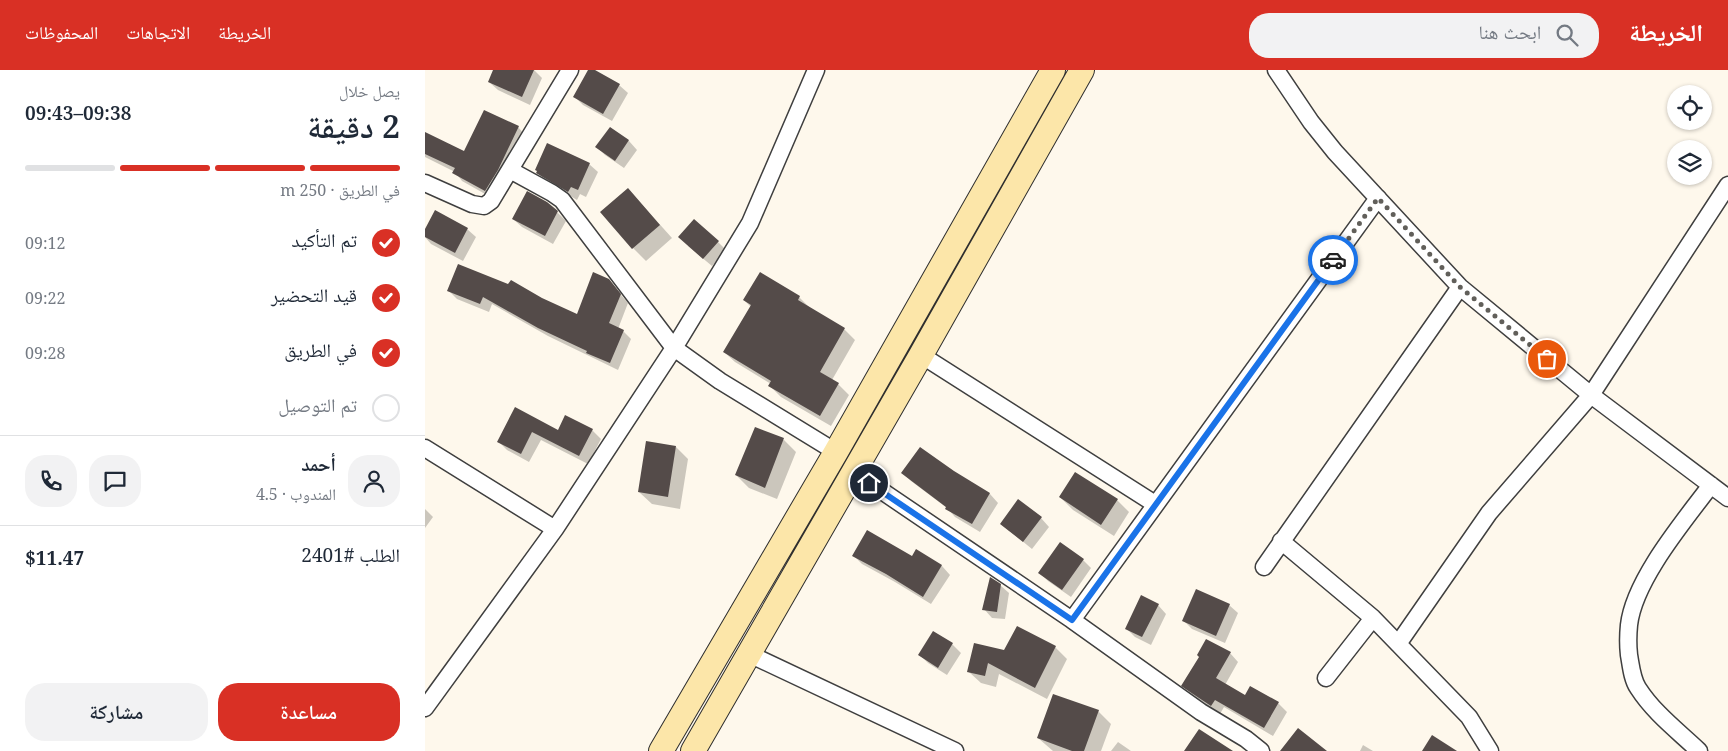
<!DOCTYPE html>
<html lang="ar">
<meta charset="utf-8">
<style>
:root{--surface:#fff;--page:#f2f2f3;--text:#1f2937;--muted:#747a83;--line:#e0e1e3;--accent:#d93025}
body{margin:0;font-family:"Noto Serif","Noto Naskh Arabic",serif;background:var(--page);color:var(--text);direction:rtl;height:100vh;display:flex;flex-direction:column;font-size:19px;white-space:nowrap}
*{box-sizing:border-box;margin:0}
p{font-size:16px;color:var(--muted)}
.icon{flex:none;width:28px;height:28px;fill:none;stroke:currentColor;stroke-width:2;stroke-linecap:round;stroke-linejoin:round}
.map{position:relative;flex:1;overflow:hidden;direction:ltr}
.side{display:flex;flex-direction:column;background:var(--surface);width:425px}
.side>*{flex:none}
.fabs{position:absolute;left:1242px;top:15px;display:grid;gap:10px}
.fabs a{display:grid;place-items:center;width:45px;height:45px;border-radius:50%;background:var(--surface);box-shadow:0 1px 4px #0004;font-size:25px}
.pin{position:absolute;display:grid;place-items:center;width:42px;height:42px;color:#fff;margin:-21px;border:2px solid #fff;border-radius:50%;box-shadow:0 1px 5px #0007}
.courier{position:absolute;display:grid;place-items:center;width:50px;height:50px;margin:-25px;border:4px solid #1a73e8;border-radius:50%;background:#fff;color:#222;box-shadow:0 1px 6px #0007}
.summary em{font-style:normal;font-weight:600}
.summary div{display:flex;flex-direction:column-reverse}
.summary{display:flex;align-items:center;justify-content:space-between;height:85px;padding:0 25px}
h1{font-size:32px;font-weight:600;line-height:38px}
.bar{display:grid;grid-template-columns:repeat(4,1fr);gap:8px 5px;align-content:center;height:60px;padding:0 25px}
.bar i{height:6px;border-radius:4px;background:var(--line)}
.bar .active{background:var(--accent)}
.bar p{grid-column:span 4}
.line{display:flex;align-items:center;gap:12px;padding:0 25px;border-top:1px solid var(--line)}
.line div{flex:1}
.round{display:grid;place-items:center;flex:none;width:52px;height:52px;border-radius:20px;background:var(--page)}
ol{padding:0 25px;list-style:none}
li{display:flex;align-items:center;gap:15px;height:55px}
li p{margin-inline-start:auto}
li .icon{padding:5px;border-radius:50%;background:var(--accent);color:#fff;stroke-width:4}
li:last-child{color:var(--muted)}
li i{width:28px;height:28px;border:2px solid var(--line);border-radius:50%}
.button{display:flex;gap:10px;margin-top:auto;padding:10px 25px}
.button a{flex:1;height:58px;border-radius:20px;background:var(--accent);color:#fff;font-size:20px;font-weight:600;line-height:58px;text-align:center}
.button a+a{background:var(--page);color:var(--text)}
header{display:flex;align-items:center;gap:30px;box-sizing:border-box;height:70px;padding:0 25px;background:var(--accent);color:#fff}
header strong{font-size:24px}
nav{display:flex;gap:28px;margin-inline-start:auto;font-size:18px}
.search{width:350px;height:45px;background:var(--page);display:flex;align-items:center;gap:12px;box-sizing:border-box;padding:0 18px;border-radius:20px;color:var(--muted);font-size:19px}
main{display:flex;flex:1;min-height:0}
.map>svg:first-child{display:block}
.shadow{fill:#0003}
.building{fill:#544b49}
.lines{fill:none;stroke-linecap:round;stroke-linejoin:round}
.street-casing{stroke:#3f3f3f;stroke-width:19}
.secondary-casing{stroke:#2e2e2e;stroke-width:26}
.street{stroke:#fff;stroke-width:16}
.secondary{stroke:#fce6a9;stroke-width:24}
.done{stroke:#615f5a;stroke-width:5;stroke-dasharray:0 9}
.route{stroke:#1a73e8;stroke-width:6}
</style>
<header>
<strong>الخريطة</strong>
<div class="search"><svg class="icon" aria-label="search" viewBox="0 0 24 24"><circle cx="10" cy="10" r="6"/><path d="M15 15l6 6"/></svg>ابحث هنا</div>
<nav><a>الخريطة</a><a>الاتجاهات</a><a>المحفوظات</a></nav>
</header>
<main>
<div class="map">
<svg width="1303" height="681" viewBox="0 0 1303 681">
<rect width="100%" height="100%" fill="#fef8ec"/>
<!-- shadow -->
<path class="shadow" d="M70,0H109L117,8L105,35L73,20L64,12Z
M165,0H168L194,15L203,23L187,51L158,35L150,27Z
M93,57L101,66L69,129L37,111L30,102L0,87V64L40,83Z
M185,58L204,71L212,80L199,98L180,85L172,77Z
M164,94L173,102L161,127L155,124L152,130L121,111L113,103Z
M203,119L247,168L221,191L208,178Z
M132,142L141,151L128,174L97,157L88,149Z
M42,159L51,167L38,191L6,174L0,167V161Z
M293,172L301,180L287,196L263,176Z
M183,210L203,233L193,259L198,261L206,269L193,300L123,266L67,234L64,242L32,229L24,221L117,229L152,246Z
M374,227L385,238L419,259L430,270L407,310L413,314L424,325L406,356L356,327L345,316L346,314L310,292L299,282L326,237L319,230Z
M91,339L133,361L167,360L176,369L163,394L116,370L104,392L82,380L74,372Z
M331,358L359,370L371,382L352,429L324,418L311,405Z
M251,377L263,389L255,439L227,434L214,422Z
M528,402L565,424L573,433L555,462L530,447L522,438L486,411L478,403Z
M635,427L692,430L704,442L689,466L648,440Z
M0,439L8,447L0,458Z
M616,448L624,457L607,479L576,454Z
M492,481L517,496L525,505L506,534L470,512L437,494L429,486L487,487Z
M658,490L666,498L646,527L623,511L615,503Z
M575,515L584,523L580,549L567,548L559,539Z
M733,535L741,544L726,575L710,567L701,558Z
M804,535L813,543L800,573L767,559L759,551Z
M592,557L630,577L642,589L622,629L574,604L571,617L556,613L544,602L580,582Z
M508,563L527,574L536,583L522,605L503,593L495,585Z
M805,583L813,592L800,615L820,627L826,617L853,633L862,642L848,666L799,637L795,644L766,624L758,616L775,587Z
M673,641L686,654L676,681H628L613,668Z
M693,672L706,681H686Z
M938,675L948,681H935Z"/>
<!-- building -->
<path class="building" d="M68,0H109L97,27L63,12Z
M163,0H170L195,14L178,44L148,27Z
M59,40L94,56L73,100L60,121L27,103L30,98L0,84V62L39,81Z
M185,57L204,70L190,91L170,77Z
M122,73L165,93L153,120L146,117L143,122L111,103L112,101L110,100Z
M203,118L235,155L207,179L175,142Z
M102,121L122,132L133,141L120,166L87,149Z
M10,140L43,158L30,183L0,167V159Z
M269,149L294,171L278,189L253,167Z
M33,194L83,214L86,210L117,228L152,244L168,202L184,209L196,224L184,253L199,260L185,293L161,283L162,281L113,258L58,227L55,234L22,221Z
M335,202L375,226L373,230L420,258L395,302L414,313L395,346L343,316L346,311L298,282L326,235L318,230Z
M90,337L133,360L140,345L168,359L154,386L107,362L96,384L72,372Z
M330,357L359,368L340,418L310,405Z
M221,371L251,376L243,427L213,422Z
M495,377L529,401L565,423L547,454L520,439L521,437L476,403Z
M650,402L693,429L676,455L634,427Z
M593,429L617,447L598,472L575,454Z
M442,460L487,486L491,479L517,495L498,527L461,504L427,486Z
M635,472L659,489L637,520L613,503Z
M565,507L576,514L572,542L557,540Z
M771,519L805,534L791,566L757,551Z
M716,525L734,534L717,567L700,559Z
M592,556L631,576L610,618L563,593L560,606L542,602L549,573L579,580Z
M508,561L528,573L513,598L493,585Z
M781,569L806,582L791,608L820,625L825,616L854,632L839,658L790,630L786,636L756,616L774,587L772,585Z
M628,624L674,640L659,681H647L612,668Z
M873,658L902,681H855Z
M774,659L808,681H759Z
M1007,665L1032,681H997Z"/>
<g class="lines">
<defs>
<path id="street" d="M851,0L886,52L910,82L1035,217L1166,325L1303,428
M85,100L127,123L137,130L249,278L295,311L411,382
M0,113L47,134L59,136L66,131L145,0
M496,285L730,434
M0,378L130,459
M429,402L647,550L776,642L821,669L836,681
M856,471L948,548
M839,497L1035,217
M647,550L953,128
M973,574L1064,443L1166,325L1303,115
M324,584L530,681
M901,608L948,548L1044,647L1065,681
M0,638L130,459L249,278L325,153L391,0
M1274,681C1253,661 1229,643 1213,618C1207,609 1206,596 1204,585C1203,576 1203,565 1204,555C1209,510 1259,451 1286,415"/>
<path id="secondary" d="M236,681L411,382L628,0
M268,681L496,285L657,0"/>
</defs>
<!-- street casing -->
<use href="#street" class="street-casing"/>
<!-- secondary casing -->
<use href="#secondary" class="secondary-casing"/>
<!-- street -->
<use href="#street" class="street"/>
<!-- secondary -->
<use href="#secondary" class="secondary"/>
</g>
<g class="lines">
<!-- done -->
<path class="done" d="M908,190L953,128L1035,217L1122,289"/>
<!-- route -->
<path class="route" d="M444,413L647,550L908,190"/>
</g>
</svg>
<div class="fabs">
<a><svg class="icon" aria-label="locate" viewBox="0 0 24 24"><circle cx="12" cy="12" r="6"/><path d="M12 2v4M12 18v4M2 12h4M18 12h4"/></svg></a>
<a><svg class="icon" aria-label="layers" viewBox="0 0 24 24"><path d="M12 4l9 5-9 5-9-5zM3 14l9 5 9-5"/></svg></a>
</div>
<div class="pin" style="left:1122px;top:289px;background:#ea580c"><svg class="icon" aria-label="bag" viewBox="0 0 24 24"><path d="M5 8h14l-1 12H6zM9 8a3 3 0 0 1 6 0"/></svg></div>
<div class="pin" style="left:444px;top:413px;background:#1f2937"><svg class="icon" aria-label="home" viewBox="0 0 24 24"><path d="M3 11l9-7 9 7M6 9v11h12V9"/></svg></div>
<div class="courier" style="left:908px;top:190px"><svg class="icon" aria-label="car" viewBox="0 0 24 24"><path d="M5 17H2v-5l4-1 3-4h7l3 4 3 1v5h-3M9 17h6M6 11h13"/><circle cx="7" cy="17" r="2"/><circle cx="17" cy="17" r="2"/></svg></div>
</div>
<section class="side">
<div class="summary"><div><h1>2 دقيقة</h1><p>يصل خلال</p></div><em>09:38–09:43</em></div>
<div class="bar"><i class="active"></i><i class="active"></i><i class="active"></i><i></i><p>في الطريق · 250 m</p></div>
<ol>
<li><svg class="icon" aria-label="check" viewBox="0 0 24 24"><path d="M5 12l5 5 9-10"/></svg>تم التأكيد<p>09:12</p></li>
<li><svg class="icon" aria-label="check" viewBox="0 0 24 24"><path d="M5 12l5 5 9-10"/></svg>قيد التحضير<p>09:22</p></li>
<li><svg class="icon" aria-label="check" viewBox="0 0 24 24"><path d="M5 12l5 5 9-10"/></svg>في الطريق<p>09:28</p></li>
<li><i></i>تم التوصيل</li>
</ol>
<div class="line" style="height:90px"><a class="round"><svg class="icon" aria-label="person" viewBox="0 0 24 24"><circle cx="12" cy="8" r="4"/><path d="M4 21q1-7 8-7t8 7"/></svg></a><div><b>أحمد</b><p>المندوب · 4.5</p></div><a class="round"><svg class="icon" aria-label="chat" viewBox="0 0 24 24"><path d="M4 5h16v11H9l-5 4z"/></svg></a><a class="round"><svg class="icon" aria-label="phone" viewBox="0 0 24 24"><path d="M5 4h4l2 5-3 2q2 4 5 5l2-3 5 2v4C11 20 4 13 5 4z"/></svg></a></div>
<div class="line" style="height:65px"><div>الطلب #2401</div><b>$11.47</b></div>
<div class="button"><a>مساعدة</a><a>مشاركة</a></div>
</section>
</main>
